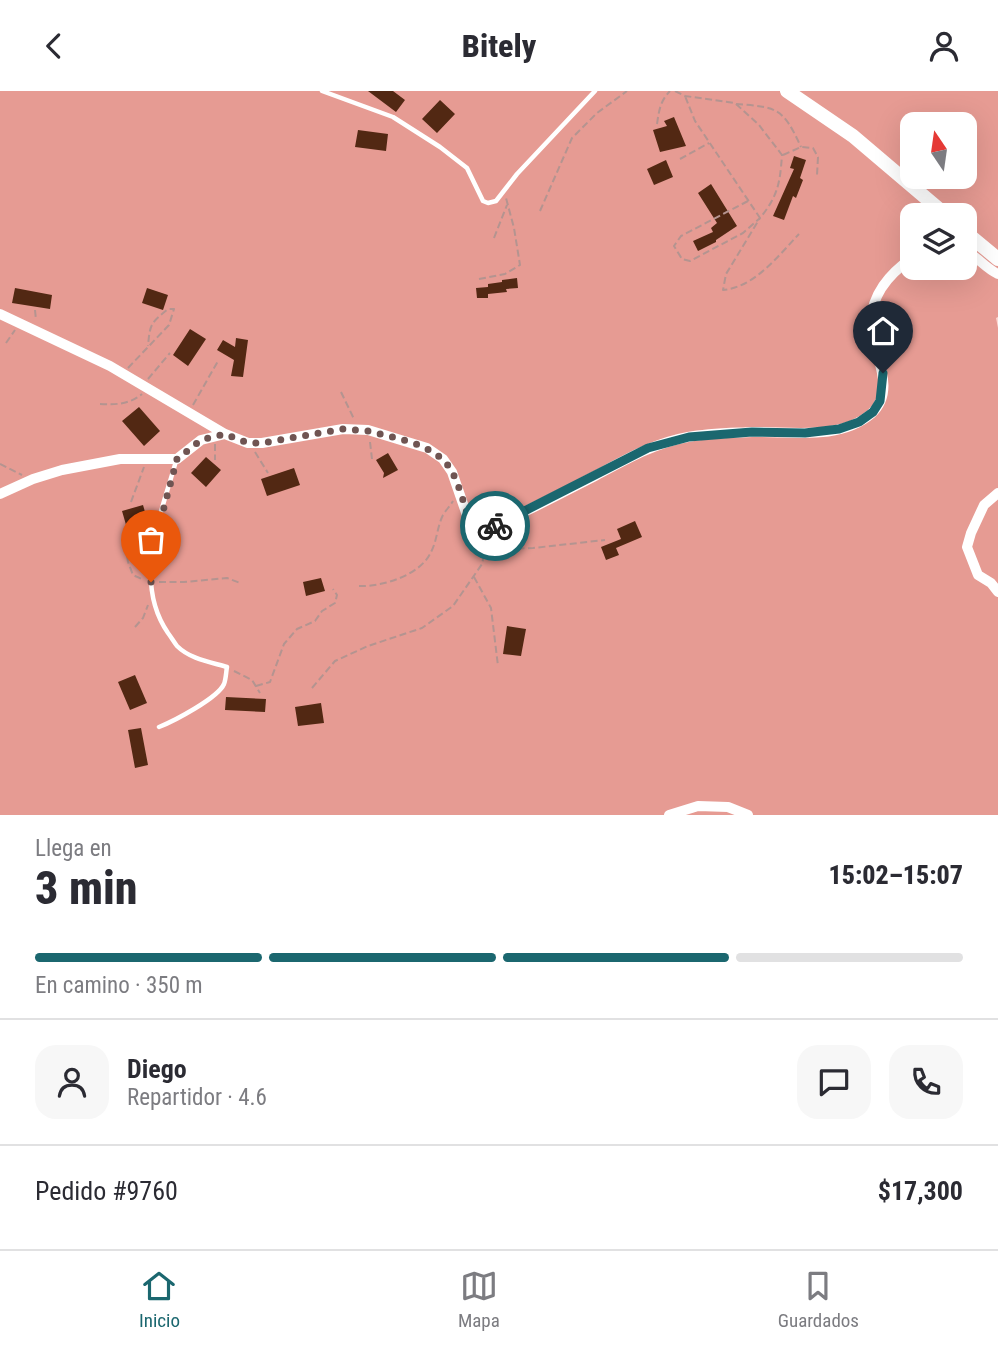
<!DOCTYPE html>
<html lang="es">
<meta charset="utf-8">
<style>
:root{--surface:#fff;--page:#f7f7f7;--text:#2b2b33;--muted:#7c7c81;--line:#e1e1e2;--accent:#1b676f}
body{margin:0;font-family:"Roboto Condensed",sans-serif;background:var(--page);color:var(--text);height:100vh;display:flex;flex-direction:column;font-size:26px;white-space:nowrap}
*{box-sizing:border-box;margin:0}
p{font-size:23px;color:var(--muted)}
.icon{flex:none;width:38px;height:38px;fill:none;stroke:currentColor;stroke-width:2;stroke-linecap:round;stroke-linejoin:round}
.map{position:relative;height:724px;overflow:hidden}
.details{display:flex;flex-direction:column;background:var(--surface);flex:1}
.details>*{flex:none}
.needle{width:46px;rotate:347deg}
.tools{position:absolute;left:900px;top:21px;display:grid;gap:14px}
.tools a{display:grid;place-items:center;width:77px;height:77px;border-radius:14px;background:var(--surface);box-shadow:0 7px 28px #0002;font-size:35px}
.pin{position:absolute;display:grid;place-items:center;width:60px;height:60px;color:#fff;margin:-72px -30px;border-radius:50% 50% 50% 0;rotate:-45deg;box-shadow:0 0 7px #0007}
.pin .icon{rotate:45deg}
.courier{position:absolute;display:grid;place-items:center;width:70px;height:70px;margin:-35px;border:5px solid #1b676f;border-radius:50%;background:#fff;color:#222;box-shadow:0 2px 9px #0007}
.summary em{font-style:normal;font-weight:800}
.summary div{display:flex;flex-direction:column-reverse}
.summary{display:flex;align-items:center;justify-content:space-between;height:119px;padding:0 35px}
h1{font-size:46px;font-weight:800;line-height:52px}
.bar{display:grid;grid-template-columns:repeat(4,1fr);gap:10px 7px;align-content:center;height:84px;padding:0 35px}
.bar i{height:9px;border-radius:5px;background:var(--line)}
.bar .selected{background:var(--accent)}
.bar p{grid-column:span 4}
.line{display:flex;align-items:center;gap:18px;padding:0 35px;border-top:2px solid var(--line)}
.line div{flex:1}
.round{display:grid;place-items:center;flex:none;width:74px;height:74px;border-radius:21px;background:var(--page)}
header{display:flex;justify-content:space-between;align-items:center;height:91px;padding:0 35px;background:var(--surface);font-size:32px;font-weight:800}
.menu{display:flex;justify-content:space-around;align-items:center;height:98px;border-top:2px solid var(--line);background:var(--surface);font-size:19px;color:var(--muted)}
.menu a{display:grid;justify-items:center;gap:4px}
.menu .selected{color:var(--accent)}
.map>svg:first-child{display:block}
.forest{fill:#e69b93;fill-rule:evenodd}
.building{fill:#522813}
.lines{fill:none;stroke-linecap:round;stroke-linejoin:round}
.path{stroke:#b49490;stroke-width:2;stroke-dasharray:7 3.5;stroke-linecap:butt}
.lane{stroke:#fff;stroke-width:4.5}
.street{stroke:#fff;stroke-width:10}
.secondary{stroke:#fff;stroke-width:14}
.done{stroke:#6f5452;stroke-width:7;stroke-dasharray:0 12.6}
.route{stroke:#1b676f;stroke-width:9}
</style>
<header><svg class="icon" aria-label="back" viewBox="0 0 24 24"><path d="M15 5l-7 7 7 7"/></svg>Bitely<svg class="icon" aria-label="person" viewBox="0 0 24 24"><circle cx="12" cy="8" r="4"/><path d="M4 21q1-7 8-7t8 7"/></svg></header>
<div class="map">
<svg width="998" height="724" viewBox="0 0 998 724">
<rect width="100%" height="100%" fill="#fcd7d2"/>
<!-- forest -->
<path class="forest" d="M0,0H998V226L996,227L998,237V724H0ZM912,33H964V86H912ZM912,124H964V177H912Z"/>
<!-- building -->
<path class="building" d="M368,0H393L405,9L396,21Z
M440,9L455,23L437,42L422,28Z
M674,26L686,55L660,61L653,39L667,35L664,30Z
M358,39L388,43L386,60L355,56Z
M794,65L806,69L800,87L803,89L796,107L793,105L784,129L773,125L794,78L790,77Z
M666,69L673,86L654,94L647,78Z
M711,93L737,135L716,149V151L698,160L693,150L713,141L711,137L717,132L698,102Z
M517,187L518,197L506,198L507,201L488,203V207H477L476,197L488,196V193L502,191V189Z
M15,197L52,204L50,218L12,212Z
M147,197L168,204L163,219L142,212Z
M190,238L206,248L188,275L173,264Z
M236,247L248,249L243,286L231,285L234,269L217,259L223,249L235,256Z
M139,316L160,340L144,355L122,330Z
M388,362L398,379L383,387L384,382L376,369Z
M206,366L221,379L206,396L191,382Z
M294,377L300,394L267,405L261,388Z
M143,414L150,438L129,444L122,420Z
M635,430L642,446L616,457L619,464L606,469L601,456L621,448L617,438Z
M321,487L325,500L306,505L303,491Z
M507,535L526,538L521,565L503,563Z
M135,584L147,612L130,619L118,591Z
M226,606L266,608L265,621L225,619Z
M321,612L324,632L298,635L295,616Z
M141,637L148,674L135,677L128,639Z"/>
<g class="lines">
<!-- path -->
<path class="path" d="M675,0L685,5L735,12L759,34L782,64C780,92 778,105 760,127L695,30L685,5
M736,13C778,16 783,17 801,56
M657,33C659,20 660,10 670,0
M783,64L801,56L813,57L818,66L817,84
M680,68L709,52
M748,110L681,145L674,155L682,168L690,170L743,142L760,127L726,183L723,199C755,196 778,165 799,143
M540,120L572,47L597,22L627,0
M494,147L507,114
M479,188L505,183L520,174L514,137L506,107
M35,219L36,229
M6,252L15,239
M128,277L169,234L174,218H168C151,232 150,232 148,255
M148,288L170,262
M341,301L354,328
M100,313C116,314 130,313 142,303
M193,314L218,270
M370,351L372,368
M215,353V369
M255,361L268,382
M0,373L22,384
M131,411L144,376
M124,445L128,471L133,484L144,489
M486,459L533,457L605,449
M474,486L491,517L498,575
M159,491H184L227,487L240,492
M359,495C382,496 421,484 431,461C437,450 437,436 443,424C446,419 450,415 453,410
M135,536L143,527L148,514
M234,580L252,589L260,602
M256,595L270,591L284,553L297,538L315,530L322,520L335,512L337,504L333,498
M312,597L335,570L368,555L422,537L453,515L482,473L488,445"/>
<!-- lane -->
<path class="lane" d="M322,0L393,26L440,56L467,77L483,110L488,112L496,110L517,83L595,0
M159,636C174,630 218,607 224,593C226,588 226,581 227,576C210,571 190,568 177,555C174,551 171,546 168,542C132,490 161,424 176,370"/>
<!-- street -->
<path class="street" d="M964,159C977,165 985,177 998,183
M0,223L110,275L225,343L248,352H262L343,338L368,339L427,357L443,368L452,381L471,436L490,437C526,421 560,403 595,385C625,369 654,352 688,346C709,342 732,342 752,341C791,340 839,350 871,323C899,298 871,261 871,232C871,204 890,182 912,167
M998,402L984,414L971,442L967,456L978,484L991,492L998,501
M0,403L33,388L62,379L120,368H177L201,349L225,343
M669,724L698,715L728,716L748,724"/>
<!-- secondary -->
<path class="secondary" d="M787,0L853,45L946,124
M964,140L998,168"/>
</g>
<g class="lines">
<!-- done -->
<path class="done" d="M151,491L152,461L177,368L201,349L225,343L248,352H262L343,338L368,340C395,347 436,353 451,379C460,394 465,418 471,436L490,438L495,435"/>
<!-- route -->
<path class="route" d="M495,435L648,357L689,346L752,341L805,342L839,338L859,331L873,321L880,310L883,282"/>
</g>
</svg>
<div class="tools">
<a><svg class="needle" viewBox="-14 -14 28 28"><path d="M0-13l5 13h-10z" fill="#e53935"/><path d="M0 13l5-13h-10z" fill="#7c7c81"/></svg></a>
<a><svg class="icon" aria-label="layers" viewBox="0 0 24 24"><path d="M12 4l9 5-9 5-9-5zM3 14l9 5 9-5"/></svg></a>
</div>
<div class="pin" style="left:151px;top:491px;background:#ea580c"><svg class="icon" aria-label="bag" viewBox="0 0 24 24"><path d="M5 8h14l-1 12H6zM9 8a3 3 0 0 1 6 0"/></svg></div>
<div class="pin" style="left:883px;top:282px;background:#1f2937"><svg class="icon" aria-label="home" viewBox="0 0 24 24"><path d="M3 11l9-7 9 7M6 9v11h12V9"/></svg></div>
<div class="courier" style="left:495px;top:435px"><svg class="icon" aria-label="bike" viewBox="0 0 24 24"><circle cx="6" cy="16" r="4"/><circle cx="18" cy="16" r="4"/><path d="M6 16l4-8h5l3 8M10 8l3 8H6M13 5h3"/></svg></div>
</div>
<section class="details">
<div class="summary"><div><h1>3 min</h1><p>Llega en</p></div><em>15:02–15:07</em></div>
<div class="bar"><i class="selected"></i><i class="selected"></i><i class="selected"></i><i></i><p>En camino · 350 m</p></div>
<div class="line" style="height:126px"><a class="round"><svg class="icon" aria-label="person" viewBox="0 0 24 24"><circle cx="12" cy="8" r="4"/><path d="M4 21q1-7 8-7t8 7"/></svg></a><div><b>Diego</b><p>Repartidor · 4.6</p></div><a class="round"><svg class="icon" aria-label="chat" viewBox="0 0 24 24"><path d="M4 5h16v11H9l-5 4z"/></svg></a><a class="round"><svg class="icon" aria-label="phone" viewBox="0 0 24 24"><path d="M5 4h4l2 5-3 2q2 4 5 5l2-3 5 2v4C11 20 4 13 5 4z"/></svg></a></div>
<div class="line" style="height:91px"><div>Pedido #9760</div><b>$17,300</b></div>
</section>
<nav class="menu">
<a class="selected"><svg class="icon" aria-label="home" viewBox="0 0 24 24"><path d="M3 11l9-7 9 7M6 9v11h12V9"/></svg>Inicio</a>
<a><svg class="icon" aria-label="map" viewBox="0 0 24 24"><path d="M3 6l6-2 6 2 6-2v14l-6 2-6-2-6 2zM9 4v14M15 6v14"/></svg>Mapa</a>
<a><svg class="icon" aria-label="saved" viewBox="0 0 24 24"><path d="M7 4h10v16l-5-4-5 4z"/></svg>Guardados</a>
</nav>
